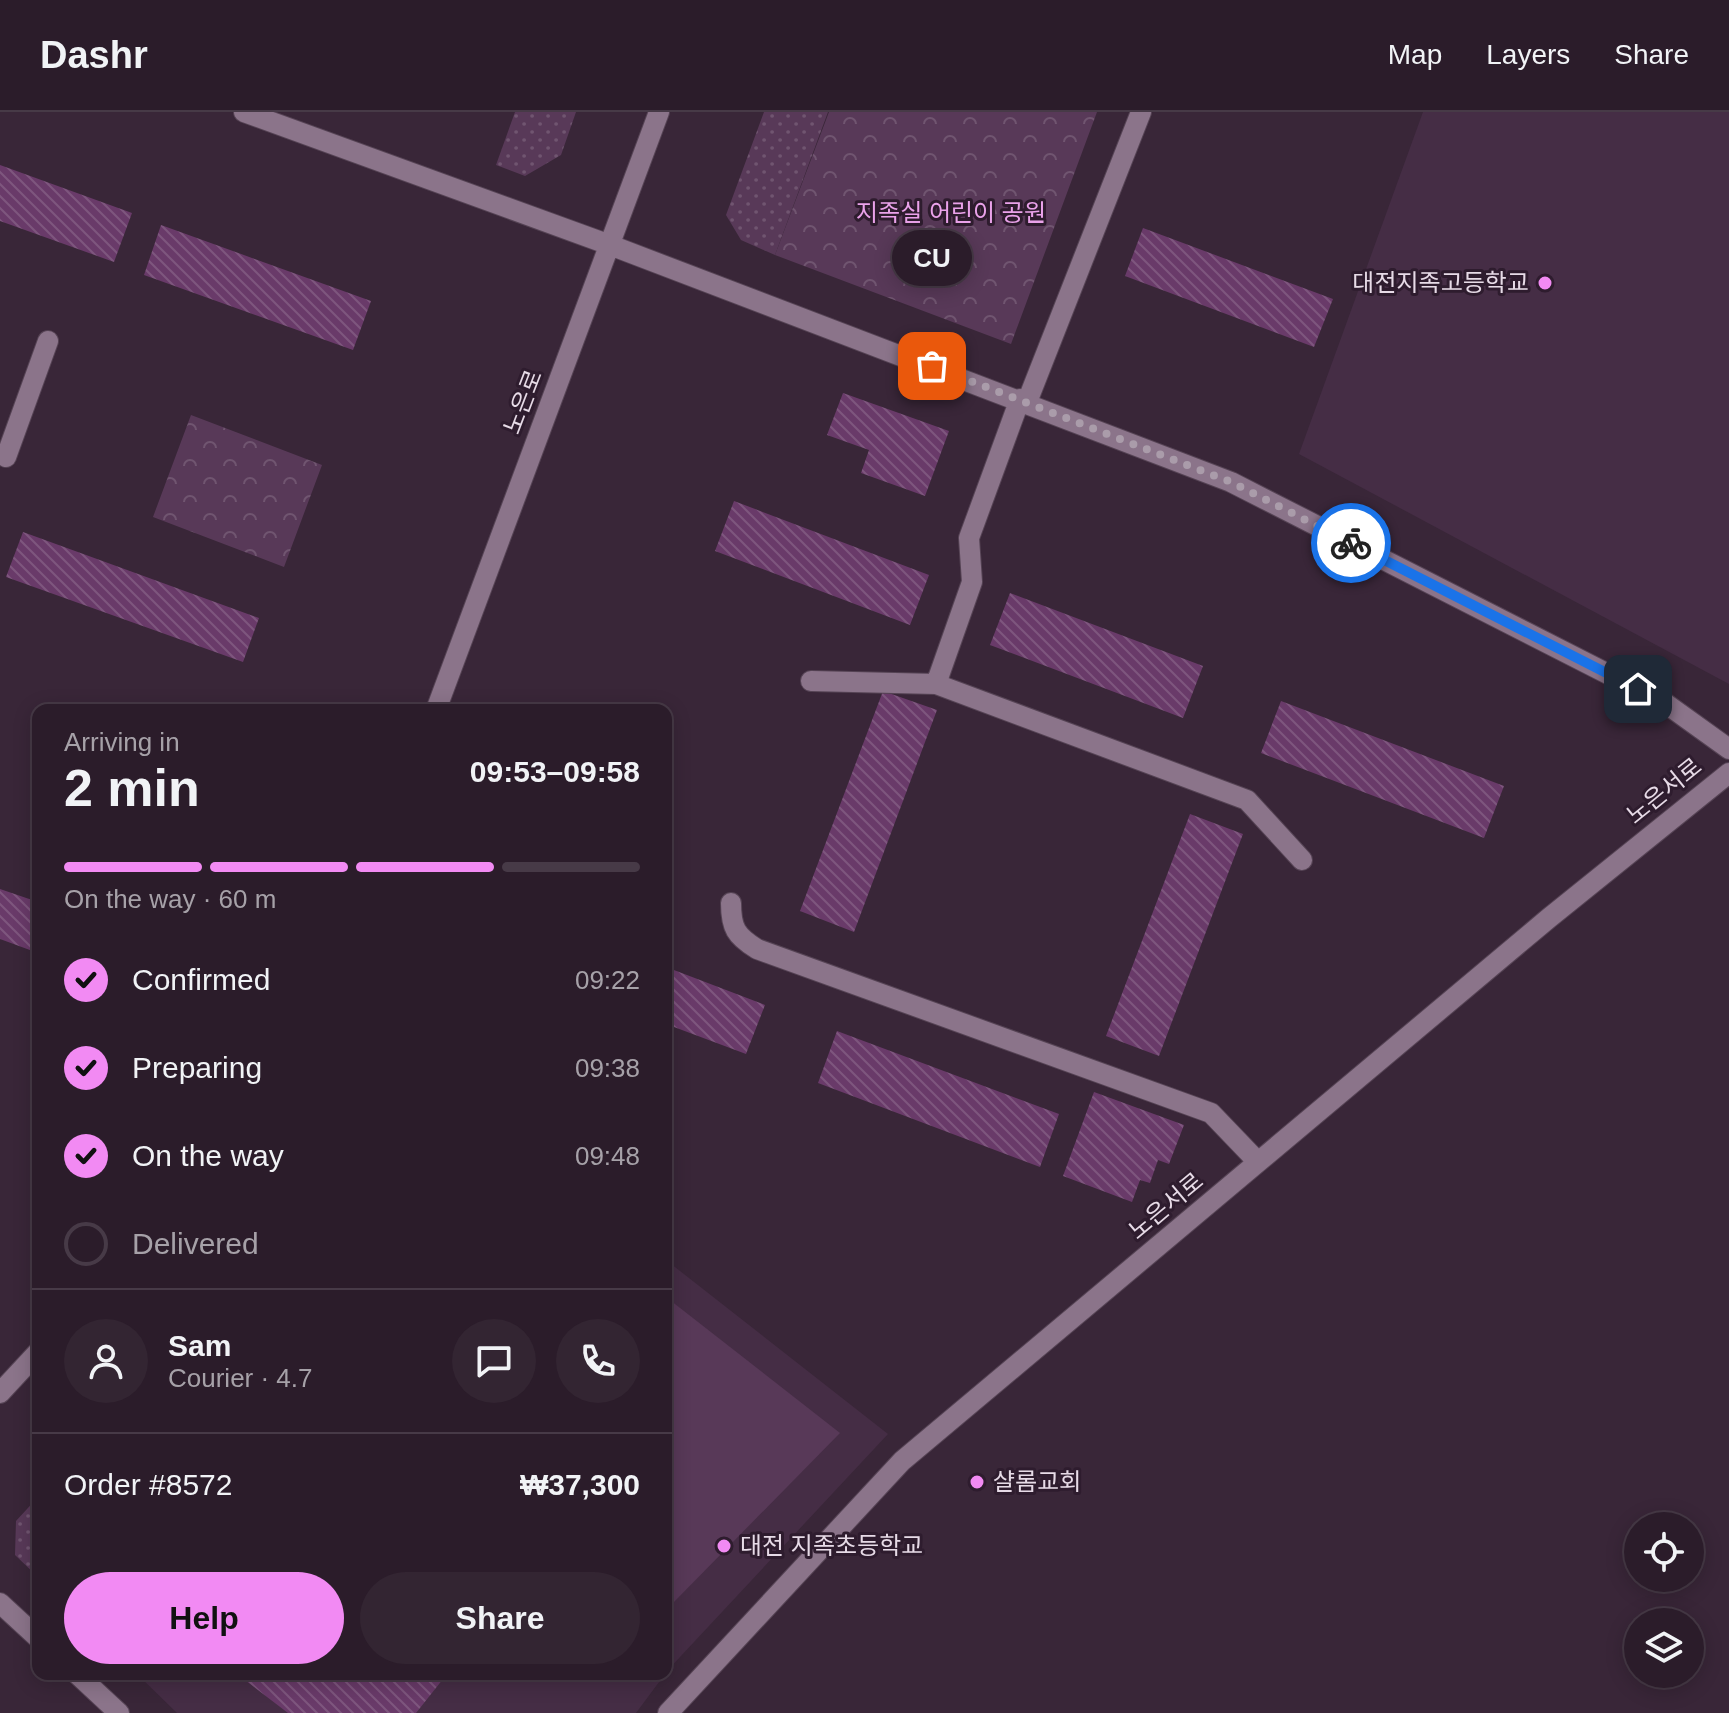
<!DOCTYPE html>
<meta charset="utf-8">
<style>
:root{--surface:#2b1c2a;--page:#332532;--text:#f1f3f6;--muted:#a6a1a8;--line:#473a47;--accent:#f28af3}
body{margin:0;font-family:Arial,"Noto Sans KR",sans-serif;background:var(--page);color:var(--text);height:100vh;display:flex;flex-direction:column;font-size:30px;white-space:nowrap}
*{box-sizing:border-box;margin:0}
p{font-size:26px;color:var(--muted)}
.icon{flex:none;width:44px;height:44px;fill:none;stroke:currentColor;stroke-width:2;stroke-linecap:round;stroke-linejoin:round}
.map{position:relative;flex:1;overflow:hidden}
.sheet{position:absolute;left:32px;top:592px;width:640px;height:976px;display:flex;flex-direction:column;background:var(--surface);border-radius:16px;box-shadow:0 4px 20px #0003,0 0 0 2px var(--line)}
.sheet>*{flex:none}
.fabs{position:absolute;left:1624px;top:1400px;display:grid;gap:16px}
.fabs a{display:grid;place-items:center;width:80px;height:80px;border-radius:50%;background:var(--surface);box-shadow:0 4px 20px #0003,0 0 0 2px var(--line);font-size:40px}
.pin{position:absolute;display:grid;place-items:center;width:68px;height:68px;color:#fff;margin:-34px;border-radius:16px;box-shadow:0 4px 12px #0006}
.courier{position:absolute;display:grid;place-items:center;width:80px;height:80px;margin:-40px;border:6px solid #1a73e8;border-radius:50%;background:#fff;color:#222;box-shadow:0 2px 10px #0007}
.bubble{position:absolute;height:56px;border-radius:28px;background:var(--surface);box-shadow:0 4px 20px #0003,0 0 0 2px var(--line);font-size:26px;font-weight:700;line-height:56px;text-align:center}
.overview em{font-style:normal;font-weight:700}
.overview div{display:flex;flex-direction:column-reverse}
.overview{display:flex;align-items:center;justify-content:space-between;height:136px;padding:0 32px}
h1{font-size:52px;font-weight:700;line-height:60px}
.bar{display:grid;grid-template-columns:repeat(4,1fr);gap:12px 8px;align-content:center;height:96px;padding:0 32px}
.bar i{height:10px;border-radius:6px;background:var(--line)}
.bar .on{background:var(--accent)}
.bar p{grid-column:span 4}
.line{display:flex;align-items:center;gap:20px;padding:0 32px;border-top:2px solid var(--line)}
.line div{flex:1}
.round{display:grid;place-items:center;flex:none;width:84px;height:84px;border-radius:42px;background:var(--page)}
ol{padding:0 32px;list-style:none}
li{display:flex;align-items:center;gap:24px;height:88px}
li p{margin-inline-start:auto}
li .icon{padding:8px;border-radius:50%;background:var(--accent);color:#111;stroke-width:4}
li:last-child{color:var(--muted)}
li i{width:44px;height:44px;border:4px solid var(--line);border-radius:50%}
.action{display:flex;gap:16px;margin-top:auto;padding:16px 32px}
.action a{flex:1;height:92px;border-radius:48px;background:var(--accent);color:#111;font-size:32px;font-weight:700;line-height:92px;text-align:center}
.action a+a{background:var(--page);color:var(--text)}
header{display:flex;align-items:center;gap:48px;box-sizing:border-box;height:112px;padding:0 40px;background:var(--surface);border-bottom:2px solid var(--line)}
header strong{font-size:38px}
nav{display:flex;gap:44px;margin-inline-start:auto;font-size:28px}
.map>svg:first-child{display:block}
.built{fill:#452d45}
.grass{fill:url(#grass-dots)}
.park{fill:url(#park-crowns)}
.garden{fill:#583958}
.building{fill:url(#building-back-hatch)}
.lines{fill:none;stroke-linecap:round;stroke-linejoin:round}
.minor-casing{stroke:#554354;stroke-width:22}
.minor{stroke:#8b748a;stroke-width:20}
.done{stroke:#aa9caa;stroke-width:8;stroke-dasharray:0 14.4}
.route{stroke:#1a73e8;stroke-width:10}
.poi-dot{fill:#f28af3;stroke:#2e1c2e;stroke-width:3}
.labels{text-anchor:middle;stroke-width:6;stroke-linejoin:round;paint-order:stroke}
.park-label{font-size:24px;fill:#eaa2ea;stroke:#2e1c2e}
.poi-label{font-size:24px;fill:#e7dbe7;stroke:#2e1c2e;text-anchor:start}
.street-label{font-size:24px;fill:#e7dbe7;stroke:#2e1c2e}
</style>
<header>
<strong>Dashr</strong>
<nav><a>Map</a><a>Layers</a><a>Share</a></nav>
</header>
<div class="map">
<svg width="1729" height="1601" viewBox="0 0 1729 1601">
<defs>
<pattern id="grass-dots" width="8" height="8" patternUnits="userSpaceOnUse" patternTransform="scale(2)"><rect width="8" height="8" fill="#583958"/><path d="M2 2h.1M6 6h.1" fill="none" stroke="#705570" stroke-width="1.8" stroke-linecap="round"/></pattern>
<pattern id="park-crowns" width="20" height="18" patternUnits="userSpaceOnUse" patternTransform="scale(2)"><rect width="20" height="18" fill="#583958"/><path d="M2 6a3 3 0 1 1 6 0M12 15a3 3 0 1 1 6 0" fill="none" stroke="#705570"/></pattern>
<pattern id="building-back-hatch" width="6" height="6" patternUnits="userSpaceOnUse" patternTransform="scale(2)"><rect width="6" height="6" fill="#693a69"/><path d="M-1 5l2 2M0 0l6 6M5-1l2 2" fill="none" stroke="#7e567e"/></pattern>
</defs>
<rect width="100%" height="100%" fill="#392638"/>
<!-- built -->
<path class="built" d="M1423,0H1729V572L1299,342Z
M666,1148L888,1322L666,1560Z
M137,1562H665L636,1601H177Z"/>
<!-- grass -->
<path class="grass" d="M515,0H576L561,43L525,64L496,53Z
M764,0H828L775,143L741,128L726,103Z
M38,1385V1465L15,1443L16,1409Z"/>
<!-- park -->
<path class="park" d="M829,0H1097L1011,232L775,143Z
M191,303L322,353L284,455L153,405Z"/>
<!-- garden -->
<path class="garden" d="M666,1185L840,1321L671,1493L666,1489Z"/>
<!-- building -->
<path class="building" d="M0,53L132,101L114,150L0,109Z
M161,113L371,189L353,238L144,163Z
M1143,116L1333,187L1314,235L1125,164Z
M843,281L949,319L925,384L861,361L869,338L827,323Z
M734,389L929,463L910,513L715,439Z
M23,420L259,506L243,550L6,465Z
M1010,481L1203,554L1183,606L990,533Z
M883,579L937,598L854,820L800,799Z
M1281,589L1504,674L1484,726L1261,641Z
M1190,702L1243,722L1159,944L1106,924Z
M0,777L38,790V841L0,827Z
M666,855L765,893L746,942L666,912Z
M837,919L1059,1002L1040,1055L818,971Z
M1094,980L1184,1013L1169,1052L1158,1048L1150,1071L1140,1068L1132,1090L1063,1064Z
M237,1562H447L416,1601H288Z"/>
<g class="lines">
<defs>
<path id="minor" d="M244,0L610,133L1231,370L1665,591L1729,637
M1027,290L1141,0
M6,345L48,229
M811,569L936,572L972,470L969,426L1020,287
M936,572L1247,688L1302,748
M436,598L659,0
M731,791C731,816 736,824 757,837L1211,1001L1258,1050
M0,1281L38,1240
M0,1491L38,1526
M77,1562L119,1601
M668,1601L902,1349L1549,806L1729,661"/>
</defs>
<!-- minor casing -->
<use href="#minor" class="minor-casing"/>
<!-- minor -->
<use href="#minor" class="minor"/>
</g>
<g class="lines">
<!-- done -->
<path class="done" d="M932,254L1231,370L1351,431"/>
<!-- route -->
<path class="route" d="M1351,431L1638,577"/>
</g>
<!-- markers -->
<g class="poi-dot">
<circle cx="1545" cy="171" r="8"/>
<circle cx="977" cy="1370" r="8"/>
<circle cx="724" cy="1434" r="8"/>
</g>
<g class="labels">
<!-- park labels -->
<g class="park-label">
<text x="951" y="109">지족실 어린이 공원</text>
</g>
<!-- poi labels -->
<g class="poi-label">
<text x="1529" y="179" text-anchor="end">대전지족고등학교</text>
<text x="993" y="1378">샬롬교회</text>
<text x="740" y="1442">대전 지족초등학교</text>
</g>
<!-- street labels -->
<g class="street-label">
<text transform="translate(523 290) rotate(-69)" y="8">노은로</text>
<text transform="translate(1664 679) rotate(-39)" y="8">노은서로</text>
<text transform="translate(1166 1094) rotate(-40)" y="8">노은서로</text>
</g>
</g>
</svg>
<div class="fabs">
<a><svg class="icon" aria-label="locate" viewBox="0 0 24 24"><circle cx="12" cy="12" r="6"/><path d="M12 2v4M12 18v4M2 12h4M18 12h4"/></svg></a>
<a><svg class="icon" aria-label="layers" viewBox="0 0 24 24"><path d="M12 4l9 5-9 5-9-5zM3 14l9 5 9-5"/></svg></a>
</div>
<div class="pin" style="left:932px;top:254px;background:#ea580c"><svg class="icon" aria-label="bag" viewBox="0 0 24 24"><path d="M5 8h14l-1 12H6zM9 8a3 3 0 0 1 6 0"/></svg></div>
<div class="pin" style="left:1638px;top:577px;background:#1f2937"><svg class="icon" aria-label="home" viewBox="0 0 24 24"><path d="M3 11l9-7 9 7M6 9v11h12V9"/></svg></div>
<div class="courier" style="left:1351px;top:431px"><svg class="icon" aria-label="bike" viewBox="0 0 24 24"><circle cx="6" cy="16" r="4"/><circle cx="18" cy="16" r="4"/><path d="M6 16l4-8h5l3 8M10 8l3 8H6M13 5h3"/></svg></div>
<div class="bubble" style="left:892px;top:118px;width:80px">CU</div>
<section class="sheet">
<div class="overview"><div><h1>2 min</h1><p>Arriving in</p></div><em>09:53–09:58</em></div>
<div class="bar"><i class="on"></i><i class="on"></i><i class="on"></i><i></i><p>On the way · 60 m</p></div>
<ol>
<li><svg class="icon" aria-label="check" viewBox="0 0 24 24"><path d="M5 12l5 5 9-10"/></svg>Confirmed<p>09:22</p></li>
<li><svg class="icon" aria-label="check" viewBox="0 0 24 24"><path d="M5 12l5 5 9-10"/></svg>Preparing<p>09:38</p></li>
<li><svg class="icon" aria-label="check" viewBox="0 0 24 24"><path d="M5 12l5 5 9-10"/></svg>On the way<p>09:48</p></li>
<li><i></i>Delivered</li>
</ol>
<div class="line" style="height:144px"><a class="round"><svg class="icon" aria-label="person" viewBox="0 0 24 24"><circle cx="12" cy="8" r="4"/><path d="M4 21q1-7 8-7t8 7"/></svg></a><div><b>Sam</b><p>Courier · 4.7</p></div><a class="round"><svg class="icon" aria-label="chat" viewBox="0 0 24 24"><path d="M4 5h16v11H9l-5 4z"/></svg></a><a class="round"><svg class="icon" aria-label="phone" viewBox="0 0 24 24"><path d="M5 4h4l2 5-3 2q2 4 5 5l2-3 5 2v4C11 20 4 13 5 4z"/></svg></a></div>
<div class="line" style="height:104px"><div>Order #8572</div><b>₩37,300</b></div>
<div class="action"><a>Help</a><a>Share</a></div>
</section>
</div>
